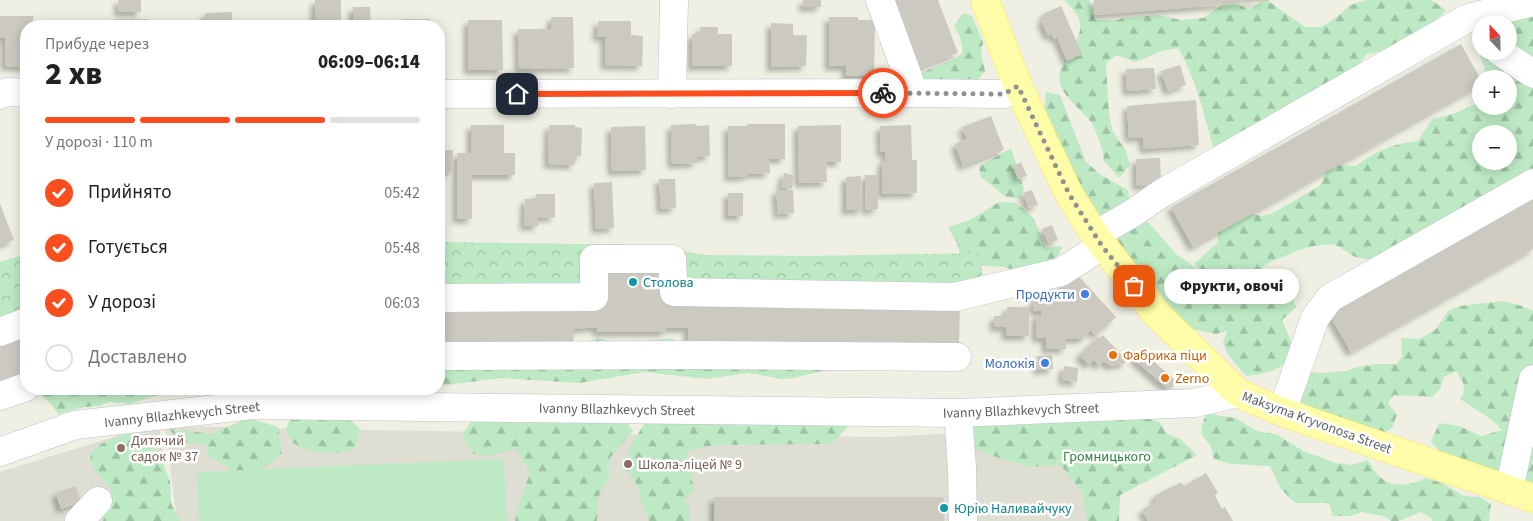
<!DOCTYPE html>
<html lang="uk">
<meta charset="utf-8">
<style>
:root{--surface:#fff;--page:#f2f2f2;--text:#222;--muted:#767676;--line:#e0e0e0;--accent:#fa4e1f}
body{margin:0;font-family:"Source Sans 3",sans-serif;background:var(--page);color:var(--text);height:100vh;display:flex;flex-direction:column;font-size:19px;white-space:nowrap}
*{box-sizing:border-box;margin:0}
p{font-size:16px;color:var(--muted)}
.icon{flex:none;width:28px;height:28px;fill:none;stroke:currentColor;stroke-width:2;stroke-linecap:round;stroke-linejoin:round}
.map{position:relative;flex:1;overflow:hidden}
.panel{position:absolute;left:20px;top:20px;width:425px;height:375px;display:flex;flex-direction:column;background:var(--surface);border-radius:20px;box-shadow:0 2px 12px #0003}
.panel>*{flex:none}
.needle{width:32px;rotate:338deg}
.buttons{position:absolute;left:1472px;top:15px;display:grid;gap:10px}
.buttons a{display:grid;place-items:center;width:45px;height:45px;border-radius:50%;background:var(--surface);box-shadow:0 2px 12px #0003;font-size:25px}
.pin{position:absolute;display:grid;place-items:center;width:42px;height:42px;color:#fff;margin:-21px;border-radius:10px;box-shadow:0 2px 8px #0006}
.courier{position:absolute;display:grid;place-items:center;width:50px;height:50px;margin:-25px;border:4px solid #fa4e1f;border-radius:50%;background:#fff;color:#222;box-shadow:0 1px 6px #0007}
.bubble{position:absolute;height:35px;border-radius:18px;background:var(--surface);box-shadow:0 2px 12px #0003;font-size:16px;font-weight:800;line-height:35px;text-align:center}
.headline em{font-style:normal;font-weight:800}
.headline div{display:flex;flex-direction:column-reverse}
.headline{display:flex;align-items:center;justify-content:space-between;height:85px;padding:0 25px}
h1{font-size:32px;font-weight:800;line-height:38px}
.bar{display:grid;grid-template-columns:repeat(4,1fr);gap:8px 5px;align-content:center;height:60px;padding:0 25px}
.bar i{height:6px;border-radius:4px;background:var(--line)}
.bar .selected{background:var(--accent)}
.bar p{grid-column:span 4}
ol{padding:0 25px;list-style:none}
li{display:flex;align-items:center;gap:15px;height:55px}
li p{margin-inline-start:auto}
li .icon{padding:5px;border-radius:50%;background:var(--accent);color:#fff;stroke-width:4}
li:last-child{color:var(--muted)}
li i{width:28px;height:28px;border:2px solid var(--line);border-radius:50%}
.map>svg:first-child{display:block}
.education{fill:#dfded2}
.forest{fill:url(#forest-firs);fill-rule:evenodd}
.park{fill:url(#park-crowns)}
.garden{fill:#bdeac4}
.building{fill:#cbc9c0;filter:url(#shadow)}
.lines{fill:none;stroke-linecap:round;stroke-linejoin:round}
.minor-casing{stroke:#bdc0c6;stroke-width:29}
.major-casing{stroke:#ffe64d;stroke-width:29}
.minor{stroke:#fff;stroke-width:28}
.major{stroke:#fffda9;stroke-width:28}
.done{stroke:#8f9192;stroke-width:5;stroke-dasharray:0 9}
.route{stroke:#fa4e1f;stroke-width:6}
.culture-dot{fill:#0f9aa8;stroke:#fff;stroke-width:2}
.shop-dot{fill:#3f7fe0;stroke:#fff;stroke-width:2}
.food-dot{fill:#e8710a;stroke:#fff;stroke-width:2}
.education-dot{fill:#8d6e63;stroke:#fff;stroke-width:2}
.labels{text-anchor:middle;stroke-width:5;stroke-linejoin:round;paint-order:stroke}
.culture-label{font-size:14px;fill:#0d838f;stroke:#fff;text-anchor:start}
.shop-label{font-size:14px;fill:#366cbe;stroke:#fff;text-anchor:end}
.food-label{font-size:14px;fill:#c56008;stroke:#fff;text-anchor:start}
.street-label{font-size:14px;fill:#5b5f66;stroke:#fff}
.education-label{font-size:14px;fill:#785e54;stroke:#fff;text-anchor:start}
.park-label{font-size:14px;fill:#2c843c;stroke:#fff}
</style>
<div class="map">
<svg width="1533" height="521" viewBox="0 0 1533 521">
<defs>
<pattern id="forest-firs" width="22" height="20" patternUnits="userSpaceOnUse" patternTransform="scale(1.25)"><rect width="22" height="20" fill="#bdeac4"/><path d="M5 1l3.5 6h-7zM16 11l3.5 6h-7z" fill="#9dc1a3"/></pattern>
<pattern id="park-crowns" width="20" height="18" patternUnits="userSpaceOnUse" patternTransform="scale(1.25)"><rect width="20" height="18" fill="#bdeac4"/><path d="M2 6a3 3 0 1 1 6 0M12 15a3 3 0 1 1 6 0" fill="none" stroke="#9dc1a3"/></pattern>
<filter id="shadow"><feDropShadow dx="-4.5" dy="4.5" stdDeviation="2.5" flood-color="#0004"/></filter>
</defs>
<rect width="100%" height="100%" fill="#f0efe3"/>
<!-- education -->
<path class="education" d="M159,423L170,521H0V472Z
M165,426L590,434L888,437L1065,426L1098,521H177Z"/>
<!-- forest -->
<path class="forest" d="M1065,0H1089L1095,20H1118L1123,18L1157,15L1181,20L1203,18L1230,0L1249,10L1263,0H1267L1305,27H1321L1337,17L1350,5L1367,0H1431L1446,10L1430,28L1389,50L1367,54L1354,71L1214,152C1206,120 1195,75 1178,48L1162,51L1136,62L1116,55L1106,63L1109,115L1113,132L1126,151L1130,165L1119,178L1104,161C1104,152 1096,130 1091,122C1082,110 1063,97 1060,83C1054,60 1091,39 1077,15C1074,10 1069,5 1065,0Z
M1533,0V178L1378,261L1355,257L1334,244L1314,246L1299,250L1266,264L1252,279L1255,291L1266,304L1279,293L1290,287L1296,307L1282,320L1295,351C1282,371 1268,373 1246,376L1229,356L1223,343L1227,331L1216,334L1191,329L1164,299L1150,278L1135,272L1100,223L1044,118L1046,92L1060,95L1086,162L1101,175L1128,190L1130,202L1140,220L1148,222L1176,254L1199,270L1194,264L1218,242L1217,226L1246,213L1263,216L1273,213L1321,185L1328,165L1356,166C1377,150 1392,144 1418,141L1432,119L1456,113L1480,102L1481,99V106H1509V79H1488L1475,41L1481,37V51H1509V24H1499ZM1481,134H1509V161H1481Z
M963,13L972,16L983,42L981,53L985,71L973,86L922,82L919,74L952,60L963,53L960,37L954,26Z
M1011,148L1024,189L1021,199L1006,197L981,177L979,167Z
M999,202L1016,203L1033,217L1046,248L1062,246L1059,255L1047,264L1021,272L1004,267L985,266L961,257L957,243L948,227L970,220Z
M1503,301L1522,306L1533,311V374L1517,383L1521,396L1533,398V486L1509,473L1471,466L1441,453L1431,442L1439,423L1459,426L1481,436L1502,430L1492,420L1460,399L1464,392L1463,382L1456,371L1444,377L1440,389L1432,397L1394,395L1388,403L1397,415L1392,428L1380,435L1333,418L1322,411L1287,397L1280,390L1278,380L1285,370L1323,373L1346,371L1354,368L1376,364H1397L1402,356L1401,338L1419,339L1435,330L1449,310L1460,306Z
M599,338L619,344L672,338L688,351L835,368L794,378L783,379L748,373L706,379L645,372L579,383L501,378L439,386V351L558,352Z
M37,389H193L191,392L181,395H157L130,404L109,402L99,406L84,407L59,414C55,411 54,408 51,404C46,398 39,396 37,389Z
M1207,411L1220,416L1235,418L1257,431L1278,435L1303,451L1336,463L1352,465L1368,460C1371,465 1375,473 1380,477C1393,489 1412,485 1426,478L1442,483L1464,496L1480,497L1491,504L1489,521H1432V519L1421,512L1398,521H1391L1384,516L1361,512L1351,516H1333L1329,503H1295L1280,488L1270,466L1231,464L1214,459L1210,445L1202,435L1201,428Z
M305,413L345,415L360,429L355,448L341,453L312,452L293,443L286,429L290,419Z
M248,418L278,427L282,453L255,475L236,473L208,455L206,444L179,442L170,429L211,434Z
M1146,418L1160,422L1167,434L1180,439L1197,455L1120,495L1119,521H1087L1083,494L1061,465L1029,467L993,456L964,444L965,423Z
M473,419L625,420L633,431L609,459V479L598,497L597,521H515L517,510L530,473L516,449L488,456L473,454L462,435Z
M646,420L850,423L847,428L831,444L714,445L686,451L694,490L684,500L690,508V521H649L639,495V488L627,471L629,450Z
M126,433L137,435L160,457L170,481L171,503L180,521H103L112,493C107,481 96,474 92,464C83,447 115,438 126,433Z"/>
<!-- park -->
<path class="park" d="M439,242L650,245L705,255L808,256L981,253L983,288L439,295Z
M26,254V315L0,324V262Z"/>
<!-- garden -->
<path class="garden" d="M504,459L507,521H199L197,472Z"/>
<!-- building -->
<path class="building" d="M118,0H141V12H119Z
M315,0H341V21H348V26H325V20H315Z
M803,0H821V7H803Z
M891,0H938L958,53L917,69Z
M1094,0H1269V1L1095,15Z
M1061,6L1082,54L1067,61L1057,37L1054,39L1052,34L1048,36L1041,20L1045,19L1043,14Z
M353,7H370L371,26H353Z
M232,12V26H191V21H205V13Z
M0,16H33V22H71L70,26H26V67L5,66V38H0Z
M551,17H573L574,68L519,69L518,29H551Z
M829,17H858V20H875L874,76H846V66H829Z
M115,19H148V26H116Z
M402,19H430V26H402Z
M468,20H502L503,70H468Z
M598,21H631V35L643,36L642,66L605,65V37H597Z
M771,23L793,24V35H807L806,66L771,67Z
M700,27H718V34H732V66H692V34H700Z
M1461,44L1481,80V84L1193,247L1171,207Z
M1180,65L1186,85L1168,91L1161,71Z
M1154,68L1156,89L1127,91L1126,69Z
M1196,100L1199,145L1144,149L1143,137L1129,138L1127,106Z
M991,116L1004,150L963,166L955,144L967,139L962,127Z
M696,124V126L709,125L710,156L697,157V163L672,164L671,125Z
M747,124H785V159H769L770,173L748,174V176L729,177L728,126H747Z
M471,125H504V153H515V175H472V219H457V153H471Z
M549,125H575V127L582,128L581,156H574L575,165L548,164Z
M841,125V162H826L827,182L799,183L798,126Z
M911,125L912,160H917V193L882,194V161H886L885,152H881L880,126Z
M645,126L646,170L612,171L611,127Z
M439,150H453L452,172H439Z
M1160,158L1161,185L1137,186L1136,159Z
M1021,162L1027,176L1018,179L1013,166Z
M784,173L794,175L792,189L781,187Z
M865,175H878V209L866,210Z
M861,176L862,210H846V177Z
M659,179H675L676,208L661,209Z
M612,182L614,228L596,229L594,183Z
M776,190H793L794,213L778,214Z
M1032,190L1038,205L1029,208L1023,193Z
M728,193H743V216H728Z
M536,194H555V217L538,218V226H524L525,199H536Z
M1533,198V249L1351,352L1329,314Z
M0,204L14,240L0,245Z
M1052,225L1058,240L1049,244L1042,229Z
M599,265L667,266V299L960,301L959,349L688,351V328H666V332H597V327L574,329L573,353L439,349V303H574Z
M1076,273L1116,317L1096,335L1090,330L1083,339H1066V349H1046V338H1036V315H1041V311H1034L1033,300H1037V285H1054L1056,291L1063,284L1068,287Z
M1007,307H1029V336H1006V327H994V316H1006Z
M26,326V380L0,389V336Z
M1103,335L1127,361L1122,365L1121,363L1111,366L1104,361L1099,366L1094,360L1089,365L1079,355L1098,337L1100,338Z
M1141,350L1177,382L1169,390L1134,359Z
M1052,355L1053,369L1038,370L1037,356Z
M1064,366L1078,368L1077,382L1062,380Z
M1206,473L1218,493L1215,495L1222,509L1225,507L1233,521H1148L1142,510L1157,501L1154,496L1181,482L1184,486Z
M76,486L81,502L61,509L56,493Z
M714,497H944V521H714Z"/>
<g class="lines">
<defs>
<path id="minor" d="M880,0L914,93
M1499,51L1533,74
M439,94L914,93L1004,94L1018,86
M672,94L674,0
M0,95L7,92L26,93
M1095,235L1133,213L1162,193L1468,18L1533,2
M439,298L594,297V259H672L674,292L955,297L1061,272L1102,246
M0,332L26,322
M439,356L693,355L957,357
M0,396L26,387
M1282,412L1315,318L1330,298L1533,183
M958,413L962,468L963,521
M0,452L75,425L252,405L958,413L1195,403L1238,393
M1509,490L1533,379
M79,521L98,501"/>
<path id="major" d="M985,0L1018,86L1069,194L1095,235L1154,311L1238,393L1282,412L1533,498"/>
</defs>
<!-- minor casing -->
<use href="#minor" class="minor-casing"/>
<!-- major casing -->
<use href="#major" class="major-casing"/>
<!-- minor -->
<use href="#minor" class="minor"/>
<!-- major -->
<use href="#major" class="major"/>
</g>
<g class="lines">
<!-- done -->
<path class="done" d="M883,93L1004,94L1018,86L1069,194L1102,246L1134,286"/>
<!-- route -->
<path class="route" d="M517,94L883,93"/>
</g>
<!-- markers -->
<g class="culture-dot">
<circle cx="633" cy="282" r="5"/>
<circle cx="944" cy="508" r="5"/>
</g>
<g class="shop-dot">
<circle cx="1085" cy="294" r="5"/>
<circle cx="1045" cy="363" r="5"/>
</g>
<g class="food-dot">
<circle cx="1113" cy="355" r="5"/>
<circle cx="1165" cy="378" r="5"/>
</g>
<g class="education-dot">
<circle cx="121" cy="448" r="5"/>
<circle cx="628" cy="464" r="5"/>
</g>
<g class="labels">
<!-- culture labels -->
<g class="culture-label">
<text x="643" y="287">Столова</text>
<text x="954" y="513">Юрію Наливайчуку</text>
</g>
<!-- shop labels -->
<g class="shop-label">
<text x="1075" y="299">Продукти</text>
<text x="1035" y="368">Молокія</text>
</g>
<!-- food labels -->
<g class="food-label">
<text x="1123" y="360">Фабрика піци</text>
<text x="1175" y="383">Zerno</text>
</g>
<!-- street labels -->
<g class="street-label">
<text transform="translate(617 409) rotate(1)" y="5">Ivanny Bllazhkevych Street</text>
<text transform="translate(1021 410) rotate(-2)" y="5">Ivanny Bllazhkevych Street</text>
<text transform="translate(182 414) rotate(-6)" y="5">Ivanny Bllazhkevych Street</text>
<text transform="translate(1317 422) rotate(20)" y="5">Maksyma Kryvonosa Street</text>
</g>
<!-- education labels -->
<g class="education-label">
<text x="131" y="445">Дитячий<tspan x="131" dy="16">садок № 37</tspan></text>
<text x="638" y="469">Школа-ліцей № 9</text>
</g>
<!-- park labels -->
<g class="park-label">
<text x="1107" y="461">Громницького</text>
</g>
</g>
</svg>
<div class="buttons">
<a><svg class="needle" viewBox="-14 -14 28 28"><path d="M0-13l5 13h-10z" fill="#e53935"/><path d="M0 13l5-13h-10z" fill="#767676"/></svg></a>
<a>+</a>
<a>−</a>
</div>
<div class="pin" style="left:1134px;top:286px;background:#ea580c"><svg class="icon" aria-label="bag" viewBox="0 0 24 24"><path d="M5 8h14l-1 12H6zM9 8a3 3 0 0 1 6 0"/></svg></div>
<div class="pin" style="left:517px;top:94px;background:#1f2937"><svg class="icon" aria-label="home" viewBox="0 0 24 24"><path d="M3 11l9-7 9 7M6 9v11h12V9"/></svg></div>
<div class="courier" style="left:883px;top:93px"><svg class="icon" aria-label="bike" viewBox="0 0 24 24"><circle cx="6" cy="16" r="4"/><circle cx="18" cy="16" r="4"/><path d="M6 16l4-8h5l3 8M10 8l3 8H6M13 5h3"/></svg></div>
<div class="bubble" style="left:1164px;top:269px;width:135px">Фрукти, овочі</div>
<section class="panel">
<div class="headline"><div><h1>2 хв</h1><p>Прибуде через</p></div><em>06:09–06:14</em></div>
<div class="bar"><i class="selected"></i><i class="selected"></i><i class="selected"></i><i></i><p>У дорозі · 110 m</p></div>
<ol>
<li><svg class="icon" aria-label="check" viewBox="0 0 24 24"><path d="M5 12l5 5 9-10"/></svg>Прийнято<p>05:42</p></li>
<li><svg class="icon" aria-label="check" viewBox="0 0 24 24"><path d="M5 12l5 5 9-10"/></svg>Готується<p>05:48</p></li>
<li><svg class="icon" aria-label="check" viewBox="0 0 24 24"><path d="M5 12l5 5 9-10"/></svg>У дорозі<p>06:03</p></li>
<li><i></i>Доставлено</li>
</ol>
</section>
</div>
